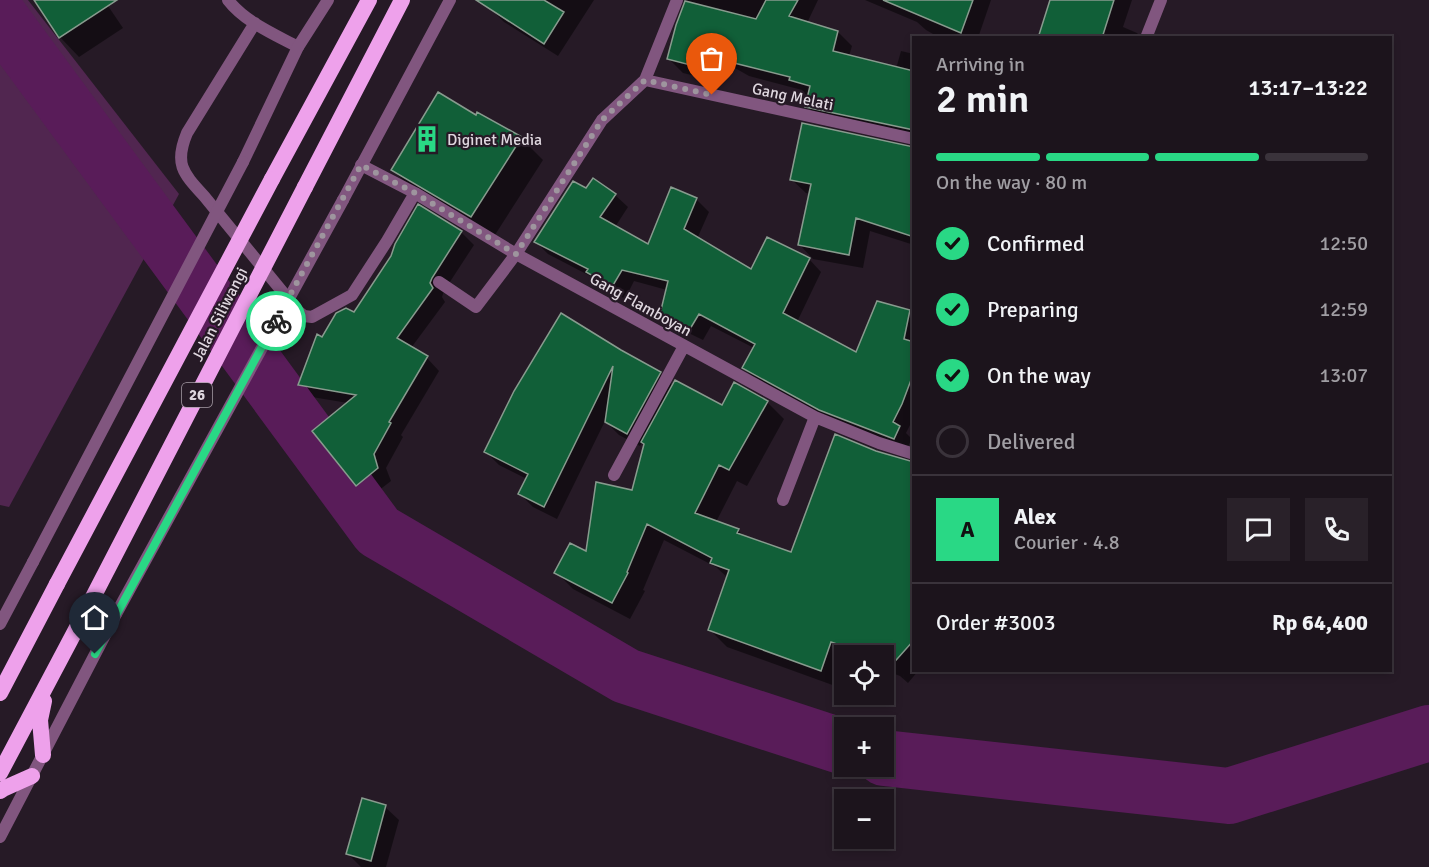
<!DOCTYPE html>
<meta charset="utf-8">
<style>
:root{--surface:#1c141c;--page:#292129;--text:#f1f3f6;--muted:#a09ea3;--line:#3a333b;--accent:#29d885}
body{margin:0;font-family:Signika,sans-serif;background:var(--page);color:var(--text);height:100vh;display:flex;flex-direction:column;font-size:22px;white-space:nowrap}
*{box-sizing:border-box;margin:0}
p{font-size:20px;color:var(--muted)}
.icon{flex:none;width:33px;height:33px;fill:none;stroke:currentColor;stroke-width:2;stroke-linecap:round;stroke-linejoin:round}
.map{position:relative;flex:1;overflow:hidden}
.panel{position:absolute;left:912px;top:36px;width:480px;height:636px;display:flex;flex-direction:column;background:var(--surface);border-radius:0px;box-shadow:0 3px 9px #0003,0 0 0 2px var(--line)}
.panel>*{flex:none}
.buttons{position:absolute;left:834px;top:645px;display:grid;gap:12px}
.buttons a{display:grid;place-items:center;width:60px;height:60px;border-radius:0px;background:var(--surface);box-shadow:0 3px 9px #0003,0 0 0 2px var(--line);font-size:30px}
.pin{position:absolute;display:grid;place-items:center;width:51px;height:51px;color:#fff;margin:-62px -26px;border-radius:50% 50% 50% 0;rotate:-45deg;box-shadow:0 0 6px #0007}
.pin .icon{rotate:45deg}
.courier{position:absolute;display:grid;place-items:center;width:60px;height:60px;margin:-30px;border:4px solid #29d885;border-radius:50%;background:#fff;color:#222;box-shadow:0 2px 8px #0007}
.head em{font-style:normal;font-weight:600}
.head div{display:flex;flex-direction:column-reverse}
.head{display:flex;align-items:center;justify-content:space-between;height:102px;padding:0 24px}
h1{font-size:39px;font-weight:600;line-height:45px}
.bar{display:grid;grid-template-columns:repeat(4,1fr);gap:9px 6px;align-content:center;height:72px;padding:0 24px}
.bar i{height:8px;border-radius:4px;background:var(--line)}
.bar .current{background:var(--accent)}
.bar p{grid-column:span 4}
.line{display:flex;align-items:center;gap:15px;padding:0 24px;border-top:2px solid var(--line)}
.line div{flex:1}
.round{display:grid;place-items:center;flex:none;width:63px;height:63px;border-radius:0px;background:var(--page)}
ol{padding:0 24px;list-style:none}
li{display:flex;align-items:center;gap:18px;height:66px}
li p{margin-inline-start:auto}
li .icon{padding:6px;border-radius:50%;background:var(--accent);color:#111;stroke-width:4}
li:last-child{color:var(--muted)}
li i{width:33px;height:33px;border:3px solid var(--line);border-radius:50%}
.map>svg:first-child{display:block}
.green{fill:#512650}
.shadow{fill:#0007}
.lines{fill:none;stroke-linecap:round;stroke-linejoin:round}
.river{stroke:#591c59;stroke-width:56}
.building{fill:#115f38;stroke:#889b8e;stroke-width:1.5}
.minor{stroke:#81567f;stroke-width:12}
.tertiary{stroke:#81567f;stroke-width:12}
.trunk{stroke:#eea1eb;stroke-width:16}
.tertiary-bridge{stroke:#81567f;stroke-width:12}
.trunk-bridge{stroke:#eea1eb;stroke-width:16}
.done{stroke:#9e959e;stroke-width:6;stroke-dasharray:0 10.8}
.route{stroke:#29d885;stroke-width:8}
.labels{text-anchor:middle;stroke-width:4.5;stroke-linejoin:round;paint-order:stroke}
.shield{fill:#261a26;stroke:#a89ea8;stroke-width:1.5}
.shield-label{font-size:15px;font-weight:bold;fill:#dfd7df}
.street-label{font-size:16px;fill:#dfd7df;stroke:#261a26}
.poi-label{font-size:16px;fill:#dfd7df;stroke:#261a26;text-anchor:start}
</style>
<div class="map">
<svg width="1429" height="867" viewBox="0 0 1429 867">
<rect width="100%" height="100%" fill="#261a26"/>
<!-- green -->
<path class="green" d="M0,0H28L179,194L9,507L0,505Z"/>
<!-- shadow -->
<path class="shadow" d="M36,0H104L123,28L79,57L60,37Z
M495,0H594L558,56L504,22L490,8Z
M686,0H818L807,23L838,32L852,46L849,56L896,69L901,51L914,54V141L821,120L807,106L809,95L805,94L802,90L749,76L728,64L716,81L683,73L669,59L686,3Z
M865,0H991L978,38H940L926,30L917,22Z
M1052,0H1132L1123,27L1137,33L1142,38H1040Z
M478,114L521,138L543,160L493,238L414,191L393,170L476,117Z
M914,148V245L870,231L863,268L813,259L799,244L810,194L806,193L791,179Z
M586,190L615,195L628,207L615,227L649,246L696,199L709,212L697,239L752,272L809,259L821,272L797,322L856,355L909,311L914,315V417L906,433L912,439L906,450L833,422L756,380L744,368L754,348L711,326L703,340L674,326L661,313L667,290L634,281L625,299L600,284L592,277L548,254L536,242Z
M461,232L474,245L444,291L442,297L445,302L411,348L427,358L439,371L401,435L403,437L386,468L391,481L369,498L357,485L348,403L312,397L299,384L322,339Z
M561,315L660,373L673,386L722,407L767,402L784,419L747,486L737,481L716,522L738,530L746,538L791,554L876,452L914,463V670H919L908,683L900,676L884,670V656H844V669L838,687L727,647L710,630L728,578L716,567L664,540L643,590L645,591L630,619L573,589L556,572L587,553L633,492L646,444L643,441L640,446L619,435L605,421L557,519L533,507L520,494L527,479L499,465L486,452Z
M385,807L399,820L386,867H361L348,854Z"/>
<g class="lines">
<!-- river -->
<path class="river" d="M0,17L378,531L626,676L844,747
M884,758L1229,796L1429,733"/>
</g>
<!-- building -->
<path class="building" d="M34,0H117L59,38Z
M476,0H544L564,12L544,44Z
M766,0H798L789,16L838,31L833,51L914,71V130L805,107L810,86L789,80L790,77L734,63L713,51L702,68L667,59L676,25L685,1L756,19Z
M883,0H973L961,33Z
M1050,0H1114L1102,38H1038Z
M438,92L476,115L477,112L522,137L471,217L391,170Z
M802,123L914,147V237L856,218L849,255L798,245L811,184L790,180Z
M593,178L616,194L600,217L648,244L671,187L697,198L684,229L751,269L767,237L810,258L783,313L856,352L877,301L910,310L904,339L914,342V372L902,404L893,422L900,426L894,439L819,410L742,368L755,344L699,314L690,329L660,314L668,281L622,270L612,287L586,272L588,269L534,242L573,181L586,188Z
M418,204L462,231L432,278L430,283L433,288L397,338L428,356L389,422L391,423L374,454L378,468L356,486L312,431L356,395L298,385L317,334L322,337L336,313L346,308L354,312L391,256L395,244Z
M561,313L621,350L661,372L627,434L605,422L613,366L544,507L518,494L528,474L484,452L514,391Z
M675,380L722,405L734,382L768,401L729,470L719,465L695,513L739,529L737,533L791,552L835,434L876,451L914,462V640L890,667L884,661V656H871L831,642L821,671L708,630L729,570L710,563L712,558L647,524L627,572L628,573L612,603L554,573L570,543L586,551L596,482L632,490L644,444L641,442Z
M362,798L386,805L371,861L346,854Z"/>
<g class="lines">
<!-- minor -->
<path class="minor" d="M228,0C245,22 274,34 298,47
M677,0L645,80L914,139
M255,23L187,133C174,164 183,173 204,196L299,312L304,316L312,317L352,295L387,241L415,193
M1146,38L1161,0
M361,165L415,193L516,254L815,417L879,443L914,454
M439,282L476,307L516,254L602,120L645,80
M614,475L684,346
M783,500L815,417"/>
<!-- tertiary -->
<path class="tertiary" d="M243,162L298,47L328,0
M343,200L450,0
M0,624L33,562
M0,837L116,614"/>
<!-- trunk -->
<path class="trunk" d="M272,179L369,0
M305,187L402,0
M0,693L57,584
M43,755L40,720L44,701
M0,773L90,603
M0,791L3,789L32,776"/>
<!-- tertiary-bridge -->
<path class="tertiary-bridge" d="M33,562L243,162
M116,614L343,200"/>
<!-- trunk-bridge -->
<path class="trunk-bridge" d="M57,584L272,179
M90,603L305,187"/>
</g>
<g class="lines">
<!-- done -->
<path class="done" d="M276,321L361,165L415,193L516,254L602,120L645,80L712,95"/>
<!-- route -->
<path class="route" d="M95,654L276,321"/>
</g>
<!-- icons -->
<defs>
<symbol id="building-bare" viewBox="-9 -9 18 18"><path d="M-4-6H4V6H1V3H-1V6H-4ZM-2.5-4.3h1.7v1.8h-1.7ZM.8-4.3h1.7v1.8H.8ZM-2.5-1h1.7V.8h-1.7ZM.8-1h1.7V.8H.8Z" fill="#29d885" stroke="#261a26" stroke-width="2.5" paint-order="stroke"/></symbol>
</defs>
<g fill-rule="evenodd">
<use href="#building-bare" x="408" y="120" width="38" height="38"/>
</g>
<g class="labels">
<!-- shield labels -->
<rect class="shield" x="182" y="383" width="30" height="24" rx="4.5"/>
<g class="shield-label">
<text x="197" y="400">26</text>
</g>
<!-- street labels -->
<g class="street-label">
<text transform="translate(793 96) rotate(12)" y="6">Gang Melati</text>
<text transform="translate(641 304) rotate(29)" y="6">Gang Flamboyan</text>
<text transform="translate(219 314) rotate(-63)" y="6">Jalan Siliwangi</text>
</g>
<!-- poi labels -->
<g class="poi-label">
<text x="447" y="145">Diginet Media</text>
</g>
</g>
</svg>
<div class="buttons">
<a><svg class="icon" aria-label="locate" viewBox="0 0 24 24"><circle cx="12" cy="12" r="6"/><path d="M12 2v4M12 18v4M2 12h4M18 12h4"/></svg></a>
<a>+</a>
<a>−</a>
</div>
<div class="pin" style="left:712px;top:95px;background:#ea580c"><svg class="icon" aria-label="bag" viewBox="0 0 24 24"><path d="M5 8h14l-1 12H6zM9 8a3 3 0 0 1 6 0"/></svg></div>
<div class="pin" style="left:95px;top:654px;background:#1f2937"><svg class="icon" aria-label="home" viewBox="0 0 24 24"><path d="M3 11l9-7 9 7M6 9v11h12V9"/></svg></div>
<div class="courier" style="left:276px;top:321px"><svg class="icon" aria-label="bike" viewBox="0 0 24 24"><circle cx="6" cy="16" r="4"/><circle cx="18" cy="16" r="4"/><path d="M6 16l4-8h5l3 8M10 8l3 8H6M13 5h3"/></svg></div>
<section class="panel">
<div class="head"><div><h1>2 min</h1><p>Arriving in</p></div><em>13:17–13:22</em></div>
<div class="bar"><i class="current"></i><i class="current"></i><i class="current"></i><i></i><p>On the way · 80 m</p></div>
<ol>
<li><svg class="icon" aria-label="check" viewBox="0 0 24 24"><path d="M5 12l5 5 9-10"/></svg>Confirmed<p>12:50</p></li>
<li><svg class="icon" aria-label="check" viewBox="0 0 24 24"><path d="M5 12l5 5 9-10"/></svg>Preparing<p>12:59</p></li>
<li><svg class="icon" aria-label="check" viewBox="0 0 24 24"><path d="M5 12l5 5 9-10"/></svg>On the way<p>13:07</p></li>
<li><i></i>Delivered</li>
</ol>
<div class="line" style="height:108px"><b class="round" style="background:var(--accent);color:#111">A</b><div><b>Alex</b><p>Courier · 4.8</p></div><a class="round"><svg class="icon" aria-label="chat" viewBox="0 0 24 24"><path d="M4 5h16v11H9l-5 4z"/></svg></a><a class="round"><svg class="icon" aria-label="phone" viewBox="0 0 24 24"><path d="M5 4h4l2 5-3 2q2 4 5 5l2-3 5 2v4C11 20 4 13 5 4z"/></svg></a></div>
<div class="line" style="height:78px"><div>Order #3003</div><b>Rp 64,400</b></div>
</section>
</div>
